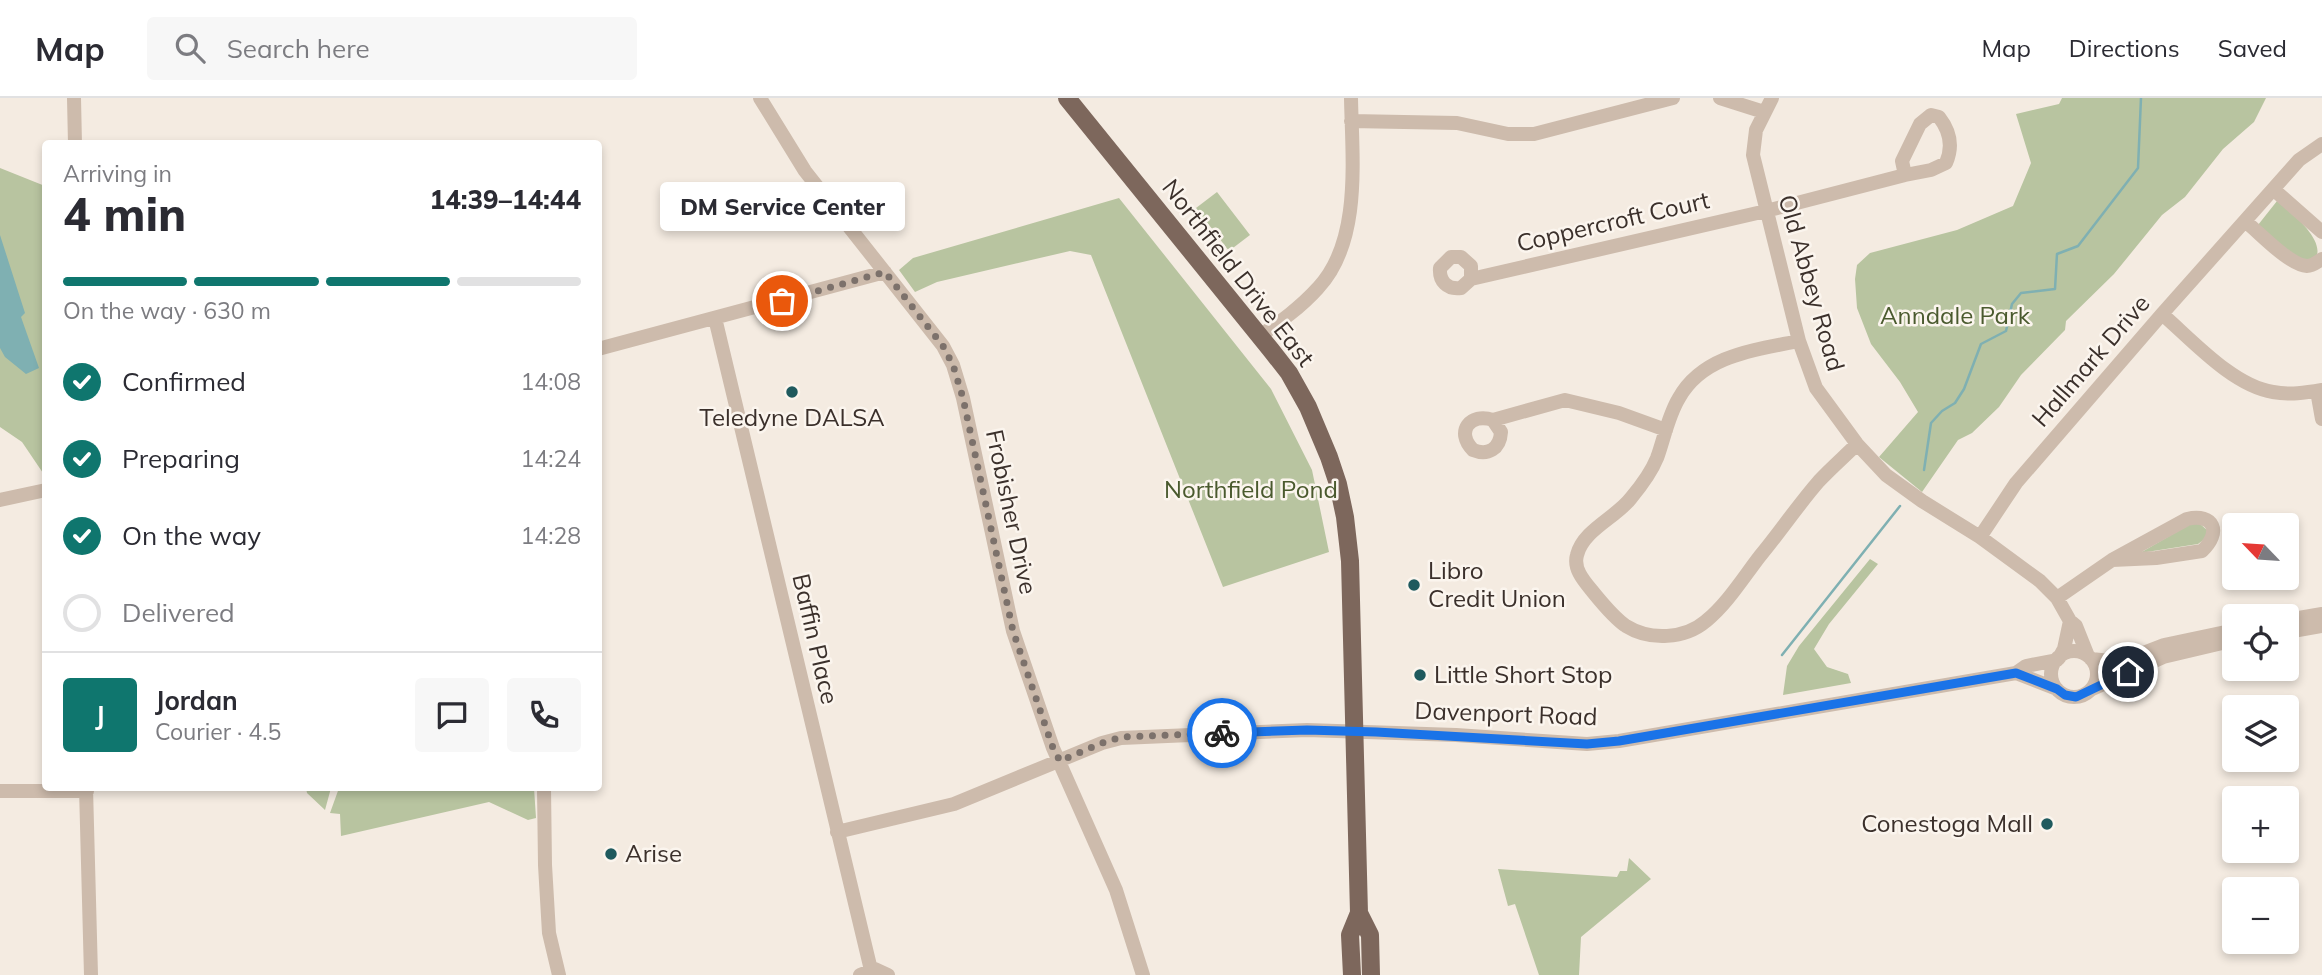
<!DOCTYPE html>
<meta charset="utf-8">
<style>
:root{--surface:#fff;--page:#f7f7f7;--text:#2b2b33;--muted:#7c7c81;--line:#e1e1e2;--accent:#0f766e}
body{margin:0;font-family:Mulish,sans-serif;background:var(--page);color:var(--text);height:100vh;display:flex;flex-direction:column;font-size:26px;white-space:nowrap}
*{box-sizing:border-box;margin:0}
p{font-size:23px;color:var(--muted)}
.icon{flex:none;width:38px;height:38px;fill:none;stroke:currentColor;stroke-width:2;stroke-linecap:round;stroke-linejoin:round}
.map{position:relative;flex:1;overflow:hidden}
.sheet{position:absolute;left:42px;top:42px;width:560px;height:651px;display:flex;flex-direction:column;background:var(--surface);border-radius:7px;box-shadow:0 4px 10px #0003}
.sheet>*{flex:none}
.needle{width:46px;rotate:295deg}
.tools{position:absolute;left:2222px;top:415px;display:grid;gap:14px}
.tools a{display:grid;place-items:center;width:77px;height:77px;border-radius:7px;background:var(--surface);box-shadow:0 4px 10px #0003;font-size:35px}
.pin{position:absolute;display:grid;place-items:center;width:60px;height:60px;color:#fff;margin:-30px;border:4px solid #fff;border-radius:50%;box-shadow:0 2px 7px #0007}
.courier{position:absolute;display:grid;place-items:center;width:70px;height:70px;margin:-35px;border:5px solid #1a73e8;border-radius:50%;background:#fff;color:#222;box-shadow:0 2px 9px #0007}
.bubble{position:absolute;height:49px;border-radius:7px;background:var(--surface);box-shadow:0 4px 10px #0003;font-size:23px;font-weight:800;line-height:49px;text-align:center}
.headline em{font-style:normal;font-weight:800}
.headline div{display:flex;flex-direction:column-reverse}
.headline{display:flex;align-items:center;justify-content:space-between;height:119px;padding:0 21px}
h1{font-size:46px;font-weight:800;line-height:52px}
.bar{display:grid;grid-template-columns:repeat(4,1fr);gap:10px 7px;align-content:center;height:84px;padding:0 21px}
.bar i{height:9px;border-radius:5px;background:var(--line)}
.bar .selected{background:var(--accent)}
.bar p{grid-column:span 4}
.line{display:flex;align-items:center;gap:18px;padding:0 21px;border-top:2px solid var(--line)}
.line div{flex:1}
.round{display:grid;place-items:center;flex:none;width:74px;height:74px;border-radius:7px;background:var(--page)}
ol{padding:0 21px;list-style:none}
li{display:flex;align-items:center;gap:21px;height:77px}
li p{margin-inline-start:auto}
li .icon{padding:7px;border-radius:50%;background:var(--accent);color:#fff;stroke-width:4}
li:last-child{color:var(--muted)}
li i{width:38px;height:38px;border:4px solid var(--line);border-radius:50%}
header{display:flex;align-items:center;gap:42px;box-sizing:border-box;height:98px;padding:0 35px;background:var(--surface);border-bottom:2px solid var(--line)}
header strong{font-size:33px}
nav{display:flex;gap:38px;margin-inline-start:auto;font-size:24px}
.search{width:490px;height:63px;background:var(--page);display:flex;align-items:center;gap:18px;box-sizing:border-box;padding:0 24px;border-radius:7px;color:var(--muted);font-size:26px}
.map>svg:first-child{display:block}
.green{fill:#b8c4a0}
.water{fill:#7fb0b2}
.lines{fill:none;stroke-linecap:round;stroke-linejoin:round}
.stream{stroke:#7fb0b2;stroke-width:2.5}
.minor{stroke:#cdbbac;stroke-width:14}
.major{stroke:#7d675c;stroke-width:18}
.done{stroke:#7c716b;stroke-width:7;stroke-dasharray:0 12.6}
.route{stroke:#1a73e8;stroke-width:9}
.poi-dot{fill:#1f5a5e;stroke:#fbf5ee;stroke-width:2.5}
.labels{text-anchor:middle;stroke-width:5;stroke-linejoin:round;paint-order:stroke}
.street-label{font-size:24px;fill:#3b302b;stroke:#fbf5ee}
.park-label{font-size:24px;fill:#4a5a2e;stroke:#fbf5ee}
.poi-label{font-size:24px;fill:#3b302b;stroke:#fbf5ee;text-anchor:start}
</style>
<header>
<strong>Map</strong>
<div class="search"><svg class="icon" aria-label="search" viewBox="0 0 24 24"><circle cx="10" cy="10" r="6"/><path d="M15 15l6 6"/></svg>Search here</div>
<nav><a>Map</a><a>Directions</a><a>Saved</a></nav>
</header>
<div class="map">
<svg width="2322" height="877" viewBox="0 0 2322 877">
<rect width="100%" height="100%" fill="#f4ebe1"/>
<!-- green -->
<path class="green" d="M2062,0H2266L2254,24L2223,51L2185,99L2162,117L2114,176L2066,223L2065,232L2021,277L1999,309L1972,335L1958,342L1922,394L1879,359L1918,314L1900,284L1871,246L1857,210L1855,181L1857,167L1870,155L1957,132L2013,108L2031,65L2016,16L2059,6Z
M0,70L45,88V378L22,344L0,329Z
M1217,94L1250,137L1229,153L1196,110Z
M1119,100L1271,291L1312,372L1329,454L1223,489L1091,157L1070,153L937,184L915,194L899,172L913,160Z
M2277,103C2290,113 2322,139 2317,157C2311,164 2303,163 2296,160L2258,127Z
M2192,425H2199L2207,432L2206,440L2198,446L2140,455Z
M1870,461L1878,466L1829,526L1814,551L1827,569L1848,576L1851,585L1783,597L1787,568L1799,548Z
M306,690H331L325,712L307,695Z
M339,690H351L352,693L361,692V690H534L536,720L528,722L489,704L341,738L340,716L330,715Z
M1629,760L1651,781L1581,839L1579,877H1539L1515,806L1508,808L1498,771L1617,779L1620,773H1627Z"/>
<!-- water -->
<path class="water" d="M0,137L25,215L21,219L39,270L26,276L5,259L0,250Z"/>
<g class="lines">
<!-- stream -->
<path class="stream" d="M1924,372L1931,325L1942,313L1955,305L1964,291L1981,246L2006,233L2012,206L2021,195L2055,191L2057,156L2078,148L2138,70L2141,0
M1782,557L1900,408"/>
<!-- minor -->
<path class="minor" d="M74,0L75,46
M760,0L805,73L943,248L953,267L963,300L1013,533L1053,650L1116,792L1143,877
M1720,0L1764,14
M1772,0L1756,32L1753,57L1799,243L1816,290L1857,346L1886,377L1922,403L1980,439L2040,483L2057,500L2070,523L2076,528L2088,558
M1351,23L1457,25L1508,36H1534L1673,0
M2273,91L2322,134
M2246,124C2260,135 2289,167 2307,168C2313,168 2317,164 2322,161
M1471,181V168L1461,159H1451L1440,170C1439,183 1447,192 1461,190L1471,181L1766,113L1905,77L1902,63L1920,26L1931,17L1939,19C1950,33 1953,49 1946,65L1931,72L1905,77
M2162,216C2192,242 2233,288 2273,294C2290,297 2305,295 2322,292
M715,220L871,872
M1260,238C1280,224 1301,209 1318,190C1362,143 1352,60 1351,0
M1799,243C1755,252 1703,257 1679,300C1668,318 1664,341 1657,360C1651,375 1641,388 1631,400C1617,419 1583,432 1577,457C1573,471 1584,483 1593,494C1602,505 1614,520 1626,528C1650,543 1685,541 1706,523C1727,506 1743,480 1760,458C1780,434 1798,407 1819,383C1831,370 1845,358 1857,346
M598,251L885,174
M2317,293L2322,321
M1493,322L1501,334C1500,351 1488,358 1473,352C1455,334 1470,314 1493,322L1565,302L1619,315L1666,332
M0,402L46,392
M1980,439L2016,385L2162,216L2299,62L2322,46
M2057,500L2112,462L2187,421C2214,415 2222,434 2202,453L2156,460L2112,462
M2287,522L2322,516
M2287,534L2322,528
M2051 576a23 23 0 1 1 46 0a23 23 0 1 1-46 0Z
M2059,560L2064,551L2070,523
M2091,561L2120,564L2164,547L2235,532
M2016,575L2057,591
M2092,591L2163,559L2235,542
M86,690L91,877
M544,690L545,767L549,835L559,877
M0,693H87
M837,734L954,706L1102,645L1121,640L1307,632L1456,637L1587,646L1619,643L2016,575L2026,568L2057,562
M860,877L875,871L888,877"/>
<!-- major -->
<path class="major" d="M1067,0L1271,252L1289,275L1308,309L1329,359L1338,386L1345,419L1350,463L1359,815L1350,837L1352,877
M1359,815L1370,837L1371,877"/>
</g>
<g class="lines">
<!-- done -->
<path class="done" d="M782,203L885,174L943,248L953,267L963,300L1013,533L1053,650L1060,663L1102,645L1121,639L1222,635"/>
<!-- route -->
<path class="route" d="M1222,635L1307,632L1376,634L1587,646L1619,643L2016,575L2057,591L2065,597L2076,599L2128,574"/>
</g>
<!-- markers -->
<g class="poi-dot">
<circle cx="792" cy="294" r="7"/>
<circle cx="1414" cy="487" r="7"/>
<circle cx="1420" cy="577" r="7"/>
<circle cx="2047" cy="726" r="7"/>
<circle cx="611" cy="756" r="7"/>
</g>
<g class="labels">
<!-- street labels -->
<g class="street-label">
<text transform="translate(1613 124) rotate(-13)" y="8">Coppercroft Court</text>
<text transform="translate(1238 175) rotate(52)" y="8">Northfield Drive East</text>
<text transform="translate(1811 185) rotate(74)" y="8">Old Abbey Road</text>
<text transform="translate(2091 263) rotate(-49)" y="8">Hallmark Drive</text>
<text transform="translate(1011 414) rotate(78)" y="8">Frobisher Drive</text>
<text transform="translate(815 541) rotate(77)" y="8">Baffin Place</text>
<text transform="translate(1506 616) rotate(2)" y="8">Davenport Road</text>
</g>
<!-- park labels -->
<g class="park-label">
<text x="1955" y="226">Anndale Park</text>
<text x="1251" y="400">Northfield Pond</text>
</g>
<!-- poi labels -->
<g class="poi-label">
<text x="792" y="328" text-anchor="middle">Teledyne DALSA</text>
<text x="1428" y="481">Libro<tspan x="1428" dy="28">Credit Union</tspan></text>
<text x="1434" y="585">Little Short Stop</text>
<text x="2033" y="734" text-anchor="end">Conestoga Mall</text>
<text x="625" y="764">Arise</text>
</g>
</g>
</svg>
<div class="tools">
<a><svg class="needle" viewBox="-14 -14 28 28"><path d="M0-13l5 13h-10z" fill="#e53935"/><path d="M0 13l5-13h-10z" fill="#7c7c81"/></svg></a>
<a><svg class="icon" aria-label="locate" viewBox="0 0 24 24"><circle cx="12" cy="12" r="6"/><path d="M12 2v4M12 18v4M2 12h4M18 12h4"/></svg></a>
<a><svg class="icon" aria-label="layers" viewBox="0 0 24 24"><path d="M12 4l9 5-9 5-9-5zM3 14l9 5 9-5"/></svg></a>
<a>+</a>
<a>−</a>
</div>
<div class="pin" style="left:782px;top:203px;background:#ea580c"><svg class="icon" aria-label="bag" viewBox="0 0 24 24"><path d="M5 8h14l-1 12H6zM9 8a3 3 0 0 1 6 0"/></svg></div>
<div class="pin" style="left:2128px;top:574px;background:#1f2937"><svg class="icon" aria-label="home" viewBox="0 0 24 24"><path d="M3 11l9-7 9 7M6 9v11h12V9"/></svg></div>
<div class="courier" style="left:1222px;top:635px"><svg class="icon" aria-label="bike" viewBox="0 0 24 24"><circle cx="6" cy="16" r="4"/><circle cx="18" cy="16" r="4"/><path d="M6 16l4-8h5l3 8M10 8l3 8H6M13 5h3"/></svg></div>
<div class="bubble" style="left:660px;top:84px;width:245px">DM Service Center</div>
<section class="sheet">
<div class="headline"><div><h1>4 min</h1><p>Arriving in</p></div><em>14:39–14:44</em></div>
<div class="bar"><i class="selected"></i><i class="selected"></i><i class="selected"></i><i></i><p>On the way · 630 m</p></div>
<ol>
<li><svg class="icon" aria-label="check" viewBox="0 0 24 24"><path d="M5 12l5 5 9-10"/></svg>Confirmed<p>14:08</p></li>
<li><svg class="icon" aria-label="check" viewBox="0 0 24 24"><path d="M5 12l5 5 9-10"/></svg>Preparing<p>14:24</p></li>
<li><svg class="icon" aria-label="check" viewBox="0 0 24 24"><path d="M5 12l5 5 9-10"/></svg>On the way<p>14:28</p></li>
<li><i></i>Delivered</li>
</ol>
<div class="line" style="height:126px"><b class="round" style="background:var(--accent);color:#fff">J</b><div><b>Jordan</b><p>Courier · 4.5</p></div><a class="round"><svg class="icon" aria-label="chat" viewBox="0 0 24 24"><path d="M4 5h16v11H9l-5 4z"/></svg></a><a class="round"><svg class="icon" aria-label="phone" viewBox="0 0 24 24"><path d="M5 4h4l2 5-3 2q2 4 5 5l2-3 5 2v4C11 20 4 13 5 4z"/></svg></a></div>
</section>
</div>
